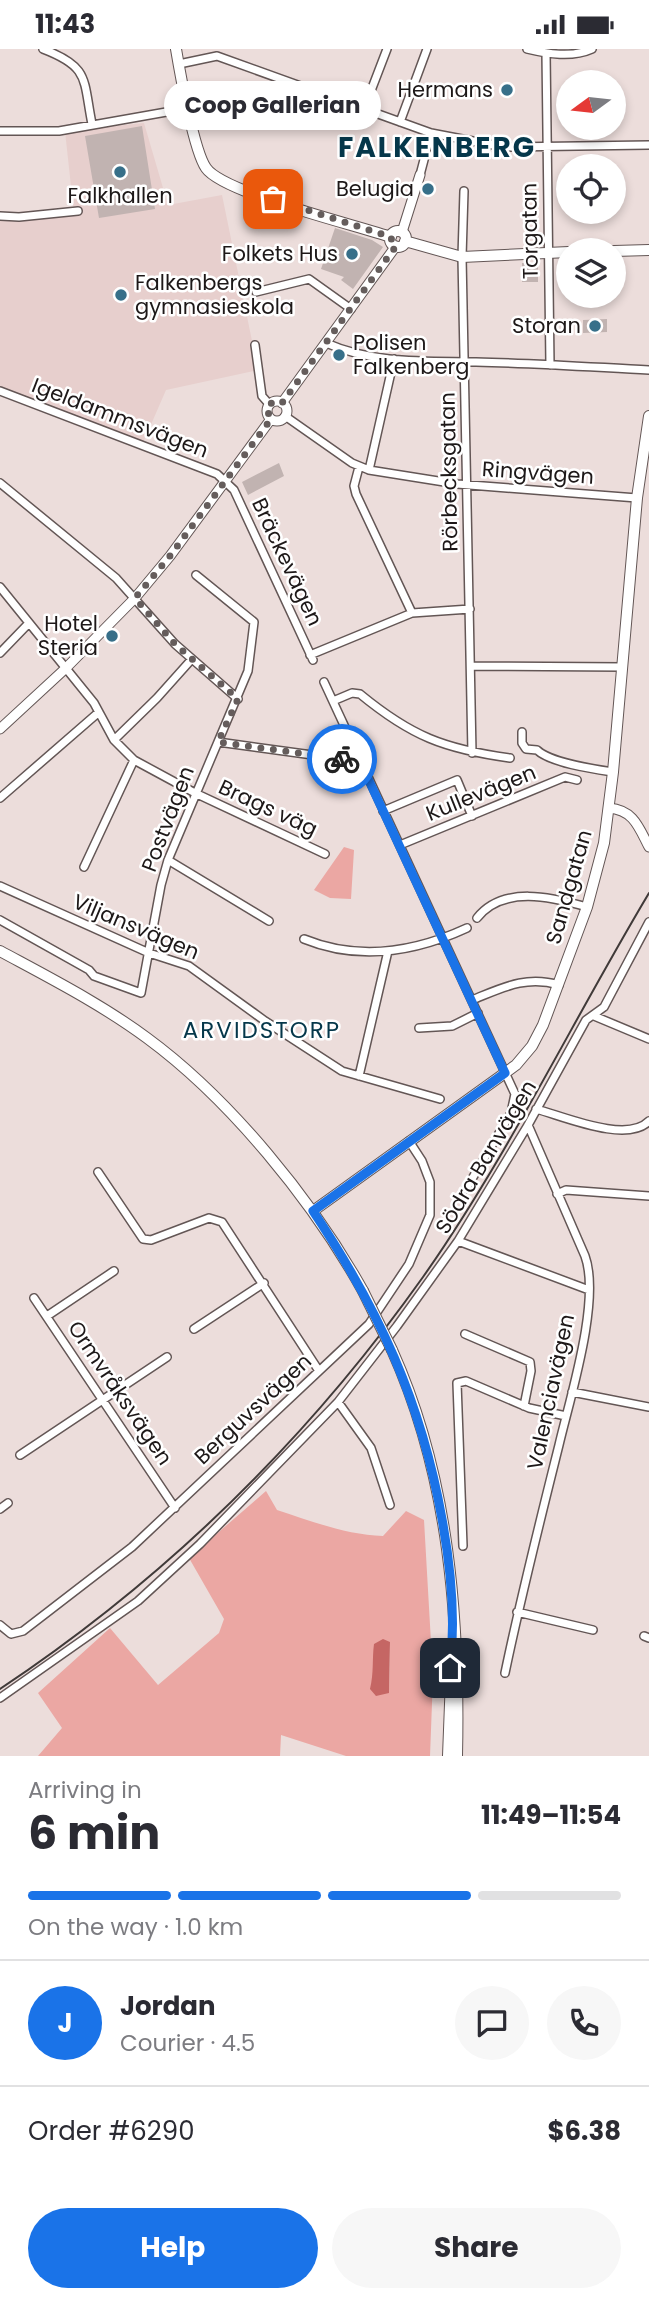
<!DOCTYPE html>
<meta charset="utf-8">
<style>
:root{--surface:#fff;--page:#f7f7f7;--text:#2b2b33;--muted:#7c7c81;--line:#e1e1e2;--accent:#1a73e8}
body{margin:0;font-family:Poppins,sans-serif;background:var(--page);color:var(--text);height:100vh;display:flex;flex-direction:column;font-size:26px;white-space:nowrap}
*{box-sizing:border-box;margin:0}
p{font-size:23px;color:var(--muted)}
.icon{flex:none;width:38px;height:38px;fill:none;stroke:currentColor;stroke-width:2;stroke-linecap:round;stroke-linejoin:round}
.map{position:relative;height:1707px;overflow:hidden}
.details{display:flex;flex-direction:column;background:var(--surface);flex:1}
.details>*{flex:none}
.needle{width:46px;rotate:255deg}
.fabs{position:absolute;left:556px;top:21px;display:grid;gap:14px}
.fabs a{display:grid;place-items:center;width:70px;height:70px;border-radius:50%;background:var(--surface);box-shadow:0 4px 10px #0003;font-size:35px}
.pin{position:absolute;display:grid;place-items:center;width:60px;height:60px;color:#fff;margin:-30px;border-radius:14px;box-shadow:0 4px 10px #0006}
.courier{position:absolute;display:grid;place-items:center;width:70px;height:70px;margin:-35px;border:5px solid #1a73e8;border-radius:50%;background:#fff;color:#222;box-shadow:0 2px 9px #0007}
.bubble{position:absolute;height:49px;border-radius:24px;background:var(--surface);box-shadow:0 4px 10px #0003;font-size:23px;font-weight:700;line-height:49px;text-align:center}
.head em{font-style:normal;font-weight:700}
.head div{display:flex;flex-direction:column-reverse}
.head{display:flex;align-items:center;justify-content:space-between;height:119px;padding:0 28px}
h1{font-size:46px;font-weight:700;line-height:52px}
.bar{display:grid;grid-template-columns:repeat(4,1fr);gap:10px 7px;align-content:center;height:84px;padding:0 28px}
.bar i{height:9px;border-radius:5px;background:var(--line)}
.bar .current{background:var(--accent)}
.bar p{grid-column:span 4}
.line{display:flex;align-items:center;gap:18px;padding:0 28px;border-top:2px solid var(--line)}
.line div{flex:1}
.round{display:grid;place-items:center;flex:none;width:74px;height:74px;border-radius:37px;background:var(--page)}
.button{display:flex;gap:14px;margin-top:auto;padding:14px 28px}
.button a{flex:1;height:80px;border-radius:42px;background:var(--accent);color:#fff;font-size:28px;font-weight:700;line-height:80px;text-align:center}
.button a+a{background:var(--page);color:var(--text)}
.status{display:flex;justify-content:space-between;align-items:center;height:49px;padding:0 35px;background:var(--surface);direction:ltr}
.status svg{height:19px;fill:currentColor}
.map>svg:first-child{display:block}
.built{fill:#e7cfcd}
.green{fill:#eba7a3;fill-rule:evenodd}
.water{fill:#c56664}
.building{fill:#c1b3b1}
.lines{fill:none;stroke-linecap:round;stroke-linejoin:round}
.minor-casing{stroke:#635655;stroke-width:10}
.tertiary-casing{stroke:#635655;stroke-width:11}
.secondary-casing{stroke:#635655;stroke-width:12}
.minor{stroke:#fff;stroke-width:7}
.tertiary{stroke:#fff;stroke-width:9}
.secondary{stroke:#fff;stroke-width:10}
.rail{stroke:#403a39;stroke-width:2}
.secondary-bridge-casing{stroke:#635655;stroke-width:12;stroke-linecap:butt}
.secondary-bridge{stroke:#fff;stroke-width:10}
.done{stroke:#655d5c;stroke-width:7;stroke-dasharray:0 12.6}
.route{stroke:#1a73e8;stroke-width:9}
.poi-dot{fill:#376f89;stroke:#fff;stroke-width:2.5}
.labels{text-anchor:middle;stroke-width:5;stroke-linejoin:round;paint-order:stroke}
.poi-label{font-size:21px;fill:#1d1818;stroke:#fff;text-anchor:end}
.street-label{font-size:21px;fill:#1d1818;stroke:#fff}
.neighbourhood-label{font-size:23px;letter-spacing:2px;fill:#05374a;stroke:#fff}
.district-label{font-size:28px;font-weight:bold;letter-spacing:2px;fill:#05374a;stroke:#fff}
</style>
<div class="status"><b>11:43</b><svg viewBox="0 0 49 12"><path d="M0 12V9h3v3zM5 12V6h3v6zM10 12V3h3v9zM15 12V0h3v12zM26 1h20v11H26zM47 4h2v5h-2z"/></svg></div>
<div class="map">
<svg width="649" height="1707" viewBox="0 0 649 1707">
<rect width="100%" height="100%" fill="#ecdddb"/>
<!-- built -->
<path class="built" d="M144,74L168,156L222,146L258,321L166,341L143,394L34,353L0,347V171L19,172L74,165L65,82Z"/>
<!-- green -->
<path class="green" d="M344,798L354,801L351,850L330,849L314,841Z
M266,1442L277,1461C311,1472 347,1486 383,1487L406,1462L424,1471L433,1628L430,1707H346L281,1686L280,1707H38L62,1679L38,1644L110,1579L158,1636L219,1584L224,1570L189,1509ZM390,1593L389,1644L371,1640L374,1621Z"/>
<!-- water -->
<path class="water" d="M383,1590L390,1593L389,1644L376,1647L370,1640C374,1624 372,1610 374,1595Z"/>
<!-- building -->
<path class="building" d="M142,77L155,160L99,169L85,87Z
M335,179L372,191L383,198L353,240L341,231L344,228L321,220Z
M522,214H538V233H522Z
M607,270V283L583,284V271Z
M279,414L284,427L248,446L242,433Z"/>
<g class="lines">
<defs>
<path id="minor" d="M43,0C90,18 83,30 92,75
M527,0C548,5 572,9 592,0
M546,4L550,316
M179,15L217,7L431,84L420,126
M364,60L387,0
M400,73L427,0
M0,82H59L189,59
M431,84L504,98L649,96
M464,142L462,208L472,704
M0,167L19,168L78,162
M256,243L309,230L351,260
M326,294C373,315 427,312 476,313C534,314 591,318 649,321
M255,296L262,347L269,355
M0,342L217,425L234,441L313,611
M285,367L352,414L369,421L457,435L637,449
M359,418L354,437L356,445L412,564
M369,421L394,310
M0,434L116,529L175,595L238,650
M0,538L94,654L114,691L134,711L195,744L325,805
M0,604L29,574
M310,606L412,564L470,560
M472,617L623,618
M324,633L515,1045L511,1064L466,1140
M333,652L352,644L360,645C411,687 444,700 510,709
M522,683V694L526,700L537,701C551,714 593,720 613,723
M114,691L157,649L191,611
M218,693L349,711L358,707
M0,749L99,663
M383,762L457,731L472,767
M400,796L565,728L577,731
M168,811L269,872
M84,818L134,711
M0,837L149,904L189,917L265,972L342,1022L440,1050
M477,869C503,836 552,848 587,858
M0,871L89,921L94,927L141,944L161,836L168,811L248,622L254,573L196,526
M304,890C358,912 415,903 467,879
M472,951C502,939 526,926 559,936
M594,967L649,990
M419,979L452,977L478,964
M359,1027L388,902
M536,1060C563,1067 627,1095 649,1072
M98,1123L143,1190L151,1191L209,1169L222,1173L319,1322
M557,1145L566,1141L649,1147
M458,1192L589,1241
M34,1249L175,1459
M47,1267L114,1222
M194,1280L264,1234
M465,1285L530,1313L531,1322L524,1357
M572,1343L649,1358
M20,1406L167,1308
M390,1456L371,1399L338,1353L397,1277L458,1192L528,1076L586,971L604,958L649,873
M0,1460L8,1454
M463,1497L457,1334L466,1332L529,1359L566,1367
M517,1563L593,1581
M0,1576L11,1585L23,1582L132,1498L369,1275L409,1215L430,1166V1133L422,1112L409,1092
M644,1587L649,1589
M505,1624C521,1547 540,1472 559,1396C570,1349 601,1251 585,1207L528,1076
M0,1649L138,1552L200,1495L338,1353"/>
<path id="tertiary" d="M402,183L420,126
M267 362a10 10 0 1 1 20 0a10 10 0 1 1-20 0Z
M282,354L396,197
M0,680L66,619L135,549L170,507L271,370
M609,759C634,761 639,779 649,798"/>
<path id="secondary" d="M176,0C180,24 194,102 206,119C223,144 356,176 391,188
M390 190a8 8 0 1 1 16 0a8 8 0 1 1-16 0Z
M405,192L462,208L569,203
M614,202L649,201
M0,902C50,929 101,955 147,989C230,1050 313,1152 363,1242
M313,1162L516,1016L532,997L543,976L587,858L604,794L613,723L637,449L649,367
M392,1301C449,1427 460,1570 457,1707
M448,1707L452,1603"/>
</defs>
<!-- minor casing -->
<use href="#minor" class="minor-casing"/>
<!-- tertiary casing -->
<use href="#tertiary" class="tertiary-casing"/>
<!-- secondary casing -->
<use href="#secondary" class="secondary-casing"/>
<!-- minor -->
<use href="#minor" class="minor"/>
<!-- tertiary -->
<use href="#tertiary" class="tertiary"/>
<!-- secondary -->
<use href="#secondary" class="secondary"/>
<!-- rail -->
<path class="rail" d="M0,1640C165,1530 308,1390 423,1228C508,1107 573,971 649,844"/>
<defs>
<path id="secondary-bridge" d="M363,1242L392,1301"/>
</defs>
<!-- secondary-bridge casing -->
<use href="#secondary-bridge" class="secondary-bridge-casing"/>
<!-- secondary-bridge -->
<use href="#secondary-bridge" class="secondary-bridge"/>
</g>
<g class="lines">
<!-- done -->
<path class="done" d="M273,150L391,188L392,193L396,197L282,354L277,352L269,355L267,361L271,370L170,507L135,549L175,595L238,650L218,693L342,710"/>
<!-- route -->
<path class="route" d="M342,710L349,711L358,708L505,1024L313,1162C379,1261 421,1352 442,1470C451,1519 456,1569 450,1619"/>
</g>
<!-- markers -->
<g class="poi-dot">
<circle cx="507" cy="41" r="7"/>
<circle cx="120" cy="123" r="7"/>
<circle cx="428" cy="140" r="7"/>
<circle cx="352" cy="205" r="7"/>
<circle cx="121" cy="246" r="7"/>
<circle cx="595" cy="277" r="7"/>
<circle cx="339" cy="306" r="7"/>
<circle cx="112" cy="587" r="7"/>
</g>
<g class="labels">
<!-- poi labels -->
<g class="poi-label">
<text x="493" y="48">Hermans</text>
<text x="414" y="147">Belugia</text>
<text x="120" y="154" text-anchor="middle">Falkhallen</text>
<text x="338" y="212">Folkets Hus</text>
<text x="135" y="241" text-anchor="start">Falkenbergs<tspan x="135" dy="24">gymnasieskola</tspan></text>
<text x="581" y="284">Storan</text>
<text x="353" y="301" text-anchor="start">Polisen<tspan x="353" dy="24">Falkenberg</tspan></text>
<text x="98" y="582">Hotel<tspan x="98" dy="24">Steria</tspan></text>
</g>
<!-- street labels -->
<g class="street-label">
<text transform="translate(530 182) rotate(-91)" y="7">Torgatan</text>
<text transform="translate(120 369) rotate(21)" y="7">Igeldammsvägen</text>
<text transform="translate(449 423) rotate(-91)" y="7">Rörbecksgatan</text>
<text transform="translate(538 424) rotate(4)" y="7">Ringvägen</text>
<text transform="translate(287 513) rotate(65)" y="7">Bräckevägen</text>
<text transform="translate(481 744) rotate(-22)" y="7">Kullevägen</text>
<text transform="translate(268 759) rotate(25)" y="7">Brags väg</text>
<text transform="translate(168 770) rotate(-69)" y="7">Postvägen</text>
<text transform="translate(569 838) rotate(-74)" y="7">Sandgatan</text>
<text transform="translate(136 878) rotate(23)" y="7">Viljansvägen</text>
<text transform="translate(486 1108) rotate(-59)" y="7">Södra Banvägen</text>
<text transform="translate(551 1343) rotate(-78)" y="7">Valenciavägen</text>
<text transform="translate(120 1344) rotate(56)" y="7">Ormvråksvägen</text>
<text transform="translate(253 1360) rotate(-43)" y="7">Berguvsvägen</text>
</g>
<!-- neighbourhood labels -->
<g class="neighbourhood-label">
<text x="262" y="989">ARVIDSTORP</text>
</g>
<!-- district labels -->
<g class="district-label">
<text x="437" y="108">FALKENBERG</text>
</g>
</g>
</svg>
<div class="fabs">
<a><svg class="needle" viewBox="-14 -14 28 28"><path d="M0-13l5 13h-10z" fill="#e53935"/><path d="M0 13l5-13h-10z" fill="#7c7c81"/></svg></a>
<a><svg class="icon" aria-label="locate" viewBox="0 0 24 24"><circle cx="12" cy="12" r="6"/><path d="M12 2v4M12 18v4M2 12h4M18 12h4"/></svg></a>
<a><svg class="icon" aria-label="layers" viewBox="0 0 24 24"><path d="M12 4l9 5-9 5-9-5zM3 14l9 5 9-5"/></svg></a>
</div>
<div class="pin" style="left:273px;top:150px;background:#ea580c"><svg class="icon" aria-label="bag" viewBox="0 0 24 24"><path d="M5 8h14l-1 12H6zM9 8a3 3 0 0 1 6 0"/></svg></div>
<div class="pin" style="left:450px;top:1619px;background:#1f2937"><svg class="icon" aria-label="home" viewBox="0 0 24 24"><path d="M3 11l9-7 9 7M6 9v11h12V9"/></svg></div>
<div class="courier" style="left:342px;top:710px"><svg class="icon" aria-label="bike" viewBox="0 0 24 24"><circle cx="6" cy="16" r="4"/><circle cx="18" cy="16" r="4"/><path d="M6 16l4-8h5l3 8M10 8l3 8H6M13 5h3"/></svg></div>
<div class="bubble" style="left:164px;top:32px;width:217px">Coop Gallerian</div>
</div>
<section class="details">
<div class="head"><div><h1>6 min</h1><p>Arriving in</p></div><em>11:49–11:54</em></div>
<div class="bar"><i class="current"></i><i class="current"></i><i class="current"></i><i></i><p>On the way · 1.0 km</p></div>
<div class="line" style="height:126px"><b class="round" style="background:var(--accent);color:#fff">J</b><div><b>Jordan</b><p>Courier · 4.5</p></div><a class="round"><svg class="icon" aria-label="chat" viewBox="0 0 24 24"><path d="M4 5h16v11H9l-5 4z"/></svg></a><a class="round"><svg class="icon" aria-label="phone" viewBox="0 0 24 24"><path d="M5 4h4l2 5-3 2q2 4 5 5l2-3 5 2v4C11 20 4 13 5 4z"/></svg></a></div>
<div class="line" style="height:91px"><div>Order #6290</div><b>$6.38</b></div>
<div class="button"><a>Help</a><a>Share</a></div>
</section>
